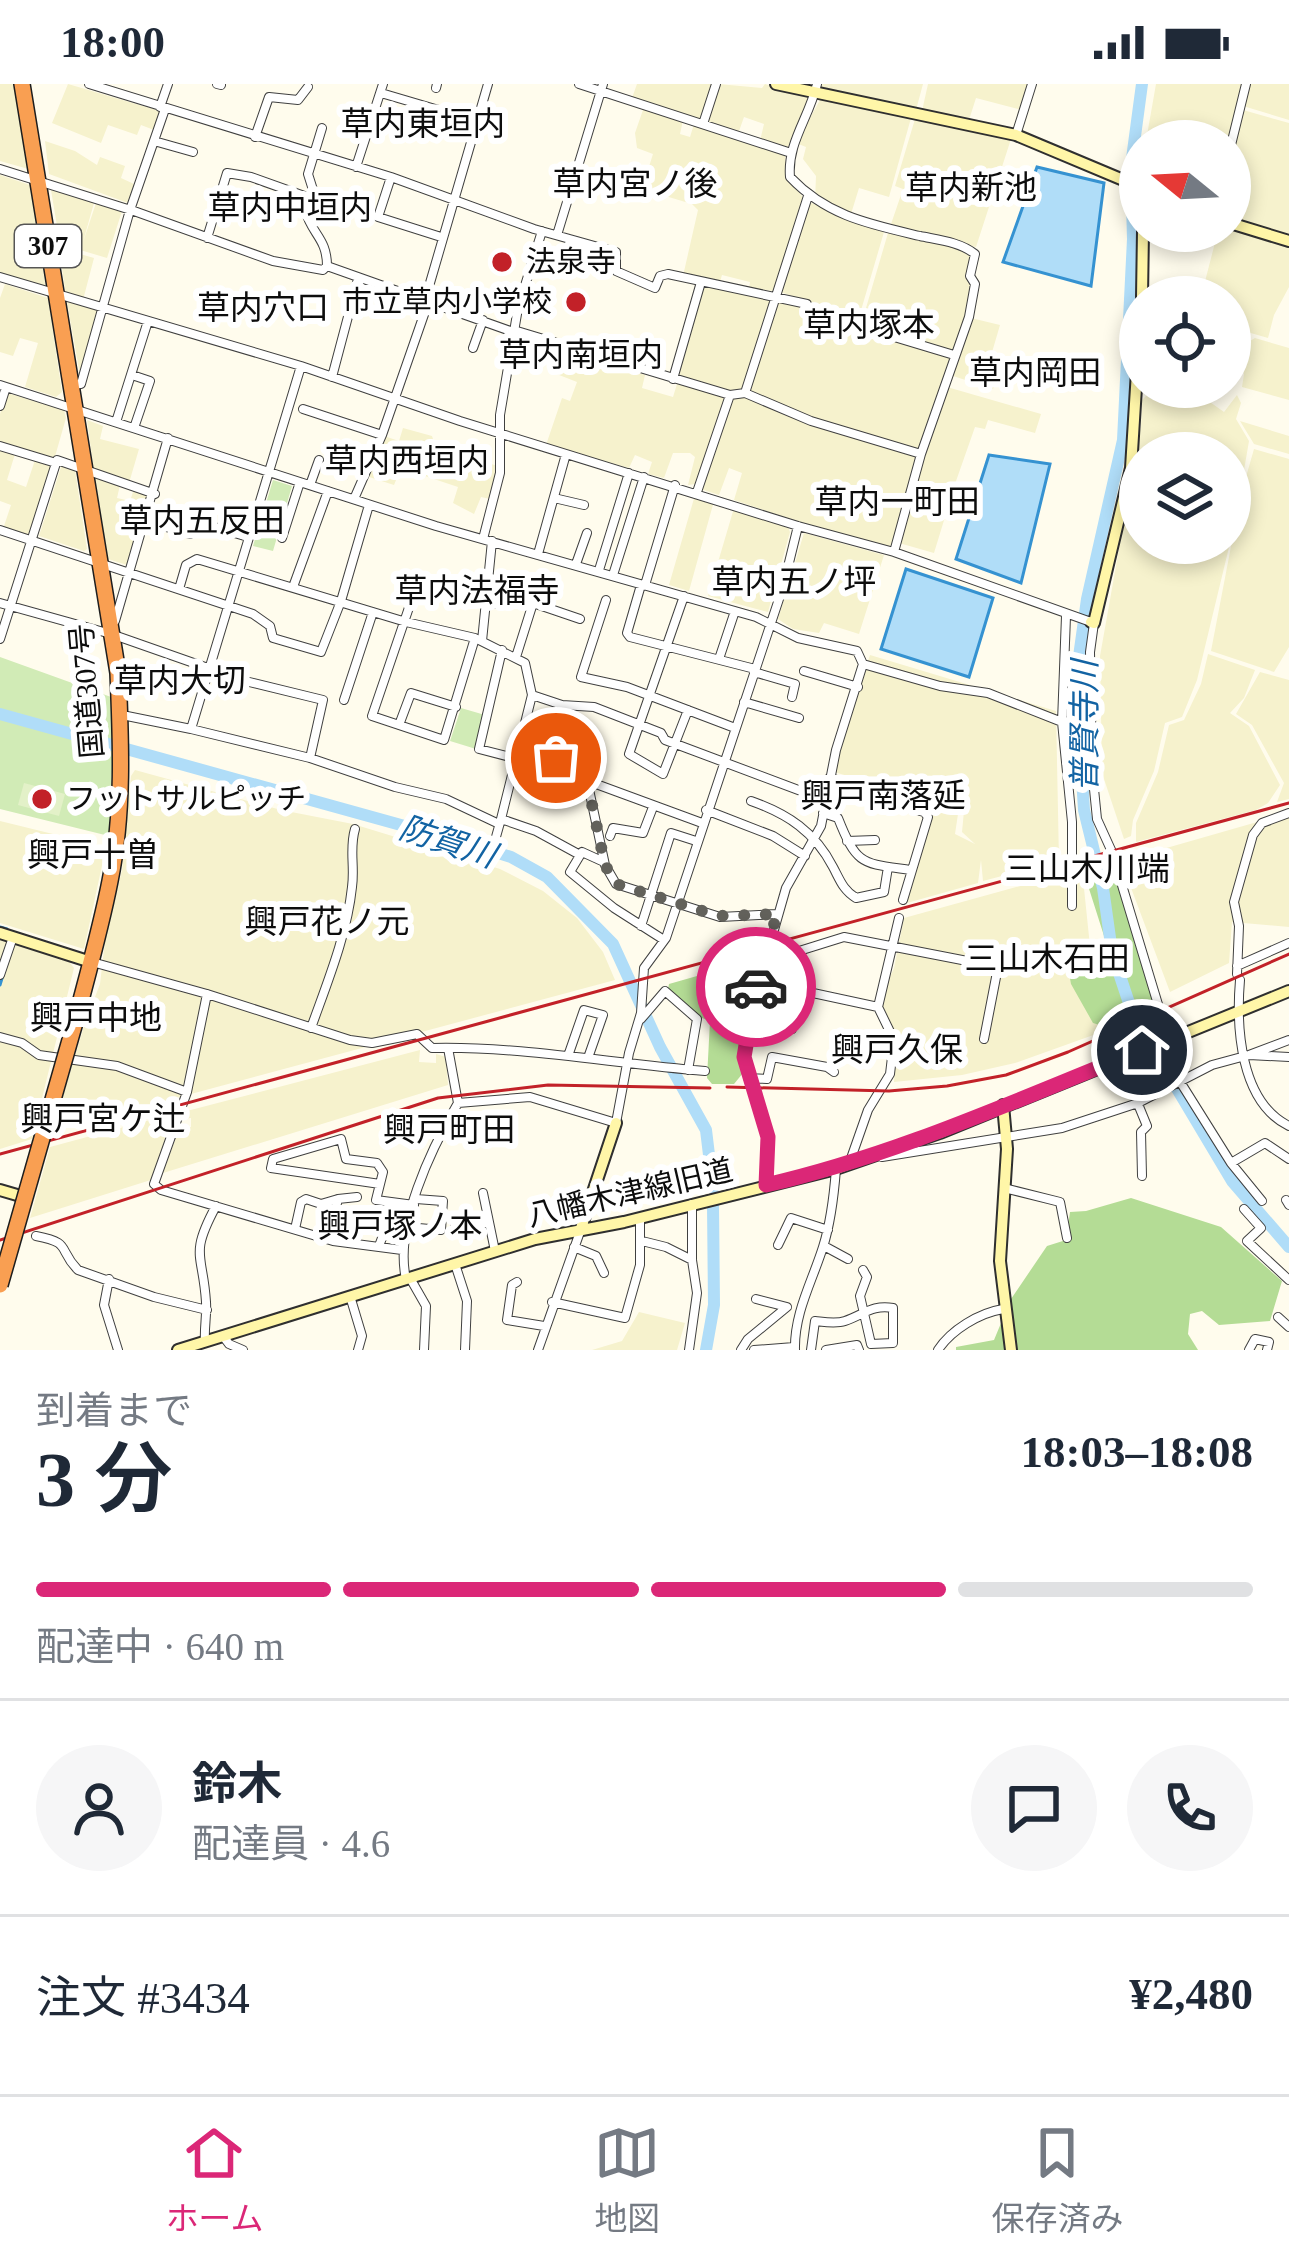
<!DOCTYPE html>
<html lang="ja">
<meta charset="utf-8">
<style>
:root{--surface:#fff;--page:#f6f6f7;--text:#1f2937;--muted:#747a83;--line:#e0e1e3;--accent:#db2777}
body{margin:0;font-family:"Times New Roman","Noto Sans JP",serif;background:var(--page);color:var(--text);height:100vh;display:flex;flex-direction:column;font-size:45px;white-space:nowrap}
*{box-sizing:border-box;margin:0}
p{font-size:39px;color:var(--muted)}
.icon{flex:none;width:66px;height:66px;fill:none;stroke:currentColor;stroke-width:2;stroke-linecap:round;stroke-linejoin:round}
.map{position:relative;height:1266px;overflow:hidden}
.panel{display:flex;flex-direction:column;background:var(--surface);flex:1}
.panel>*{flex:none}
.needle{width:78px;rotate:288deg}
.tools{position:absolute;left:1119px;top:36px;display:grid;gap:24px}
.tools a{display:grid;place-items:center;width:132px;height:132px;border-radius:50%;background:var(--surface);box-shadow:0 6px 18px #0003;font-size:60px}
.pin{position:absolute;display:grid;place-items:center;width:102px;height:102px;color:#fff;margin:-51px;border:6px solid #fff;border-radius:50%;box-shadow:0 3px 12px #0007}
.courier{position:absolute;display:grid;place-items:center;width:120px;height:120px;margin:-60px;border:9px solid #db2777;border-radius:50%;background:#fff;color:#222;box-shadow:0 3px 15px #0007}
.summary em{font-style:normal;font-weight:600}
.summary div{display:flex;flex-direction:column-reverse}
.summary{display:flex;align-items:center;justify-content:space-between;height:204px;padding:0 36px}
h1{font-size:78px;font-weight:600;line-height:90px}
.bar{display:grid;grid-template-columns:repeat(4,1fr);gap:18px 12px;align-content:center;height:144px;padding:0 36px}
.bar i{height:15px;border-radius:9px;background:var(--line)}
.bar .active{background:var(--accent)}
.bar p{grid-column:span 4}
.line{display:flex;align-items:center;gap:30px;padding:0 36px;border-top:3px solid var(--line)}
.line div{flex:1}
.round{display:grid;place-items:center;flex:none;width:126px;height:126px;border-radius:63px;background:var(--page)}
.status{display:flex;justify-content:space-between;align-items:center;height:84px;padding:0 60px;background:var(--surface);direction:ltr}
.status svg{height:33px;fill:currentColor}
.menu{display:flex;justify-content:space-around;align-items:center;height:168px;border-top:3px solid var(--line);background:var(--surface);font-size:33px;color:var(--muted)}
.menu a{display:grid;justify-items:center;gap:6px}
.menu .active{color:var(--accent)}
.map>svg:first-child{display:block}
.farmland{fill:#f6f2cd}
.green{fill:#d1ebb6}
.forest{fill:#b4dc95}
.pitch{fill:#e3f1c8}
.water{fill:#b0ddf8;stroke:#3592d1;stroke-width:3}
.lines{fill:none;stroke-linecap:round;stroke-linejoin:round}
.stream{stroke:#3592d1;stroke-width:3}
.river{stroke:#b0ddf8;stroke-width:12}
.street-casing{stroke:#404040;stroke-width:10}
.secondary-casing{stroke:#2f2f2f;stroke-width:14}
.highway-casing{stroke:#1e1e1e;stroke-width:18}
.street{stroke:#fff;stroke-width:8}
.secondary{stroke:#fff6a8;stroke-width:10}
.highway{stroke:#f99f52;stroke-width:15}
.rail{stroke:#c22128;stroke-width:3}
.highway-bridge-casing{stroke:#1e1e1e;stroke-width:18;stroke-linecap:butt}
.highway-bridge{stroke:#f99f52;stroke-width:15}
.done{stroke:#62615b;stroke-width:12;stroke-dasharray:0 21.6}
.route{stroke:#db2777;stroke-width:15}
.poi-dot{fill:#c22128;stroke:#fff;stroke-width:4.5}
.labels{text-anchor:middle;stroke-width:12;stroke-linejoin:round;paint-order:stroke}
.shield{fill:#fff;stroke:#565656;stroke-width:3}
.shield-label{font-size:27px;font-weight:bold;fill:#0d0d0d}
.poi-label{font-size:30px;fill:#0d0d0d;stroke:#fff;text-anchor:start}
.street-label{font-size:30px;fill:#0d0d0d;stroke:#fff}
.neighbourhood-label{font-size:33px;fill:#0d0d0d;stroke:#fff}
.water-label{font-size:33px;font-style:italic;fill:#1263a3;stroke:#fff}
</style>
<div class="status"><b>18:00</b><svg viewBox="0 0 49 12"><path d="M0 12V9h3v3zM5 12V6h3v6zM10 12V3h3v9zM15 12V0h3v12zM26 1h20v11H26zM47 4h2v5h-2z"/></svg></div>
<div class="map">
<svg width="1289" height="1266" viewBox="0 0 1289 1266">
<rect width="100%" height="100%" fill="#fffced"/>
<!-- farmland -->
<path class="farmland" d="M0,0H14L32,86L0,77Z
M68,0L160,27L154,46L141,41L137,51L108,41L101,59L52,39Z
M637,0H713L699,37L632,14Z
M718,0L762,4L765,0L809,14L801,43L787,64L760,57L764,40L744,33L738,50L708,39Z
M817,0H923L916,26L815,6Z
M928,0H1029L1022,26L976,14L969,36L922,27Z
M1156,0H1243L1230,57H1146Z
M1247,0H1289V36L1243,22Z
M820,16L911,34L889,113L859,104L851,130L815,117L816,92L803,75L806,63L796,59Z
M644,23L683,36L680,50L690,53L694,40L785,70L787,92L804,115L777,207L749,205L750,198L722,191L719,201L683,192L698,126L692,120L642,105L653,70L637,64L635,49Z
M1243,26L1289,39V153L1230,134V73Z
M915,35L1011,55L976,163L890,143L903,105L895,102Z
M45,57L75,67L97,81L100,73L125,82L121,94L134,100L128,119L49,90Z
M0,91L30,101L46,205L0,189Z
M51,106L94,119L83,158L96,119L122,127L107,174L60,160Z
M809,118L884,148L857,240L813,225L809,218L781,208Z
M1230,143L1289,161V203L1274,231L1268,254L1230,243V213H1201L1218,147H1230Z
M888,149L968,166L973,173L967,195L972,200L965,240L953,266L861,241Z
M59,164L94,174L83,216L66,212Z
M5,200L48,214L62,308L56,313L25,303L38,259L20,254L13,272L0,268V214Z
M704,203L773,216L743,304L729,307L677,293Z
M779,216L801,220L810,229L950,273L920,365L785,325L749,308Z
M67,218L98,226L80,291Z
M971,234L1000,241L988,282L999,286L993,305L950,291Z
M1255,254L1289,264V316L1242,303L1244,290L1233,267Z
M563,265L645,291L642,304L673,313L677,300L725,312L695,400L688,401L695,373L690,369H673L664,394L648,390L652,378L635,371L629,384L546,361L562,314L570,317L577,298L554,289Z
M947,303L1041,330L1035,349L988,336L985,345L975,343L949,417L934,402L916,396Z
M1155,303H1204L1200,311L1224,328L1237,311L1241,319L1236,335L1249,357L1238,421L1254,365L1289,375V563L1274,588L1211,567L1237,431L1230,457V369H1140V459H1230L1197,596L1182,633L1165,639L1154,687L1133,736L1131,752L1124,755L1102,689L1100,572L1141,341L1142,316Z
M7,309L64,326L66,334L54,376L0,360V330Z
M732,312H743L785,331L918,372L895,458L889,462L802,439L734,416L742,389L729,384L719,411L701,405Z
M87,336L103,342L100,355L139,365L129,399L94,388Z
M1240,337L1289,352V370L1254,360Z
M403,344L432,352L436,364L498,382L490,415L481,413L474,430L453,419L458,403L401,384L394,401L366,392L384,352L399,357Z
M0,365L15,370L7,396L26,403L35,376L51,381L31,454L3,445L11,421L0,417Z
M62,380L75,386L87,465L84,467L39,452Z
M95,393L120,401L117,414L130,417L134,405L150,411L127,481L108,475Z
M916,401L934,407L949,420L934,469L899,459Z
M695,411L714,417L689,507L669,501Z
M734,424L788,443L790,448L768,528L708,512Z
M804,449L884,471L859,550L824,539L819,549L793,545L778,535Z
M1208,570L1255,586L1244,614L1230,629L1249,642L1280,701L1268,719L1256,726L1136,758V739L1158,688L1169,641L1184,636L1201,600Z
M870,571L1056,627L1059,777L983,797L981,776L978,799L907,819L932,725L958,730L955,750L975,760L962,748L964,727L831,687Z
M1260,588L1289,596V715L1277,718L1284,699L1252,641L1236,630Z
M135,686L281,726L353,740L500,785L543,807L577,834L603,868L615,896L57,1046L58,1029L85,939L100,900L105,857L122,786L131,692Z
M1289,729V843L1232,838L1229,879L1170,908L1121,777Z
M0,737L106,763L84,865L0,839Z
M1082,785L1099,949L1015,979L962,991L894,998L897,954L883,922V909L894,884L904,834Z
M0,854L68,876L74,884L32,1055L0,1065Z
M420,966L419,978L436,979V970L446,973L448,1001L163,1089L178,1048L191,1043V1034L182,1035L183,1028Z
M176,1029L154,1095L30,1134L50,1063Z
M639,1228L685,1239L677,1266H592L622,1257Z"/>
<!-- green -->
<path class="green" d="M273,396L292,402L273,467L253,462Z
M0,573L111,613L113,658L0,628Z
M461,624L485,631L476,665L450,657Z
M0,633L113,664L109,752L0,725Z"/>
<!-- forest -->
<path class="forest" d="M1105,778L1117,789L1153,918L1103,942L1093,939L1071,900L1067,878L1084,864L1105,855L1084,789Z
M704,890C768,927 729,938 743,989L734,1000H712L707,994L710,937L702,934L668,905L669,900Z
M1131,1114L1221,1143L1282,1197L1270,1237L1219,1241L1202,1227L1190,1230L1188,1250L1198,1266H956V1263L994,1256L1011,1215L1047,1162L1066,1156L1070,1128L1086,1127Z"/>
<!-- pitch -->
<path class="pitch" d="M24,699L65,710L59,732L18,721Z"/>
<!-- water -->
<path class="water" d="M1037,83L1104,99L1091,202L1003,178Z
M989,371L1050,380L1021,499L956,475Z
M906,485L993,514L969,593L881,565Z"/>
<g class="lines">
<!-- stream -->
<path class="stream" d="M0,843L7,845
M0,901L3,891"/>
<!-- river -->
<path class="river" d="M1142,0L1131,82L1133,155L1123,356L1087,515L1076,594L1084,726L1103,804L1112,868L1133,931L1232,1097L1289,1163
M0,630L473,761L511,773L547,793L613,860L660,963L706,1046L713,1104
M706,1266L714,1221L713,1121"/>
<defs>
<path id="street" d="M89,0L391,93L534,145L616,168V187L655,204L660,192L668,190L807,220L808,227L954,271
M217,0L221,1
M579,0L788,68
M817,0C809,34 787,59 790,93C827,132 869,140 920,152C939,156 960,158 975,170L970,192L975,200L969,233L921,370L894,468
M436,4L437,0
M381,9L476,37
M160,23L168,0
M703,40L716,0
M322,44L308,90L314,109L305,126C312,151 327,154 327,182
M1016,51L1032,0
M255,53L269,13L298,16L308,3
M154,57L193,68
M1230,65L1246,0
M356,83L383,0
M0,85L134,127L273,177L323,186L327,182L516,249
M391,93L378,133L441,153
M557,151L603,0
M207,154L227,89L251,93L310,114
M0,193L301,282L460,337L798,442L894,468L1091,538
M425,216L488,0
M517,247L730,311L745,309L811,337L921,370
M473,264L483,236
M301,282L191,645L310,674L395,703L446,715L499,740
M132,291L150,297L134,344
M332,293L358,195
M673,295L701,198
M0,301L436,442L756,533L798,554L857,567L863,580L940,602L988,609L1062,638
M71,301L81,300L130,126L165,25
M745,309L808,112
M0,322L6,303
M303,325L382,351
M116,338L148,237
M0,362L56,379
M310,401L319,376
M697,408L730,311
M554,414L584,421
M354,415L382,351L428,219
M146,437L190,450L194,437L248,453
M0,446L253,530L270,542L273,554L321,568L341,517L369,421
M282,454L300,398
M483,455L500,389V331L518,224L542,147
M538,470L566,370
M576,480L587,449
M599,486L629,389
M613,491L644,393
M641,501L627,549L630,553L755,585
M645,501L675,401
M293,503L328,407
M416,503L372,632L444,656L475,554
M179,505L186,481L197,475L406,538L475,554L525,579L532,611L501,735
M684,512L629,670L663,690L688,626
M606,516L581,593L627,603L735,644
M0,519L111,550L245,597L323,616L310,674
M486,520H503L506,495L540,502
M1066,532L1062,638L1072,738V822
M115,537L168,354
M1094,539L1090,568L1092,685L1097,735L1112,768L1160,927L1162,958L1179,996L1231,1079L1265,1059L1289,1075
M0,555L57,376L155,410
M482,557L492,457
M502,566L479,665L514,674
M516,573L533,519L580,535
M719,575L735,527
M804,587L858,603
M754,588L795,600L792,613
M532,611L562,621L594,623L661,649L665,656L825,716
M344,616L373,528
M744,618L799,634
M562,621L556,674L577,693L702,739
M127,632L191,645
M399,641L411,609L456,623
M830,693L881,717L924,728L928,733L903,816
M587,696L605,781L616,800L720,833L776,830
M751,717C788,730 815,748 833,783C840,796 843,806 856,814L884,808L888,783
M706,726L773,752L805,772
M823,729L838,734C857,782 862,779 910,786
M610,752L613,744L643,749L653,723
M847,757L875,756
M494,760L501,735L536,747L580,771
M604,778L582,768L570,788L614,824L664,856
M641,842L671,749L696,757
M767,877L844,853L998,883L984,955
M92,878L207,910L350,956L372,959L417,950L432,964C524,962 614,980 705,987
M1237,882L1289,859
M1237,890L1239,842L1234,818L1253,751L1262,739L1289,729
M0,891L13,853
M1240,896C1236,943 1240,1018 1289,1042
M756,903L799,906L878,923
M780,905L790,870
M786,905L775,941L792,945L807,907
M207,910L187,1008L154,1100L161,1106L333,1157L402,1166
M641,935L665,907L697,935L688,986
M311,944C327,899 347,851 352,803C355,782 349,765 355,745
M0,953L22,959L39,971L117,982L187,1008
M448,964L458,1019
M1249,971L1289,956
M568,972L584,926L603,931L589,971
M748,994L767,995L772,973L827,983L834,988
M1138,1020L1147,1042L1141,1048L1142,1092
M882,1073L1062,1044L1138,1019L1212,981L1249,971L1289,973
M1231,1079L1262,1117
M849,1080L868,1026L890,990L894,956L878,923L899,834
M380,1100L271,1084L273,1075L341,1055L346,1075L377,1079L383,1088L376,1116L414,1121
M766,1101L768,1053L744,973L747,940L786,804L821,742L836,666L863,580
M1004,1104L1060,1118L1067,1154
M483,1109L495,1167
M1286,1116L1289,1121
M1244,1125L1261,1144L1247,1157L1289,1196
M407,1143L441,1146L443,1117L416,1115
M455,1143L487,1139
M295,1145L301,1118L306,1115L321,1120L338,1115
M36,1152C73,1159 57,1165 78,1186L154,1213L207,1226
M328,1155L338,1115L357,1113
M642,1157L666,1163L692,1176
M778,1161L791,1134L828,1146
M379,1162L385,1146
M824,1162L848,1175
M574,1163L596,1172L604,1189
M455,1180L467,1217L465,1266
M410,1194L426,1222L424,1266
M109,1195L104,1221L118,1266
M406,1195C394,1142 431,1065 458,1019L530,1013L616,1039L629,969L641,929L644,884L666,854L783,503L798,442
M517,1198L512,1201L507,1236L544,1242
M350,1212L362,1252L358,1266
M552,1218L625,1234L640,1181V1134
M1278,1233L1289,1243
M223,1252L229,1260L243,1266
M205,1257C204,1244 207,1231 206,1218C203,1169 189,1172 216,1122
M538,1266L581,1145
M689,1266L697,1209L692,1176V1120
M741,1266L748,1255L787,1223L756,1215
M754,1266L794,1263
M795,1266C794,1229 812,1198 823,1163C831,1138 834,1111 836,1085
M811,1266L815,1237C825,1238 836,1240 845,1237C863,1231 873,1220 893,1224V1259L871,1260L860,1212L867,1193L863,1186
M826,1266L857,1261L859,1266
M938,1266C951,1246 979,1229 1003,1225
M1249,1266L1255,1255L1269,1258L1267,1266"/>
<path id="secondary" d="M776,0L1016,51L1140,103
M1230,139L1289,157
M1142,213L1143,147
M1091,538L1094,539L1131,384L1140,239
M0,849L91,878
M1003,1021L1007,1065L1000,1177L1011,1266
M0,1106L24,1113
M581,1144L616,1039
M178,1266L535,1155L624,1138L836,1085L940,1049L1289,907"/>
<path id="highway" d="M22,0L118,589C121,658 124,728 110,797C101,843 88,889 76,935"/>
</defs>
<!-- street casing -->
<use href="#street" class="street-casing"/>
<!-- secondary casing -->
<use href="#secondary" class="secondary-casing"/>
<!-- highway casing -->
<use href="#highway" class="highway-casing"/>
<!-- street -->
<use href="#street" class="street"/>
<!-- secondary -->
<use href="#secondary" class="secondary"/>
<!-- highway -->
<use href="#highway" class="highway"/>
<!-- rail -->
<path class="rail" d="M727,1003L889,1007L947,1002L1006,991L1068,968L1289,870
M0,1070L1289,719
M0,1156L438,1014L548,1001L710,1004"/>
<defs>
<path id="highway-bridge" d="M0,1201L76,935"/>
</defs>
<!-- highway-bridge casing -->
<use href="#highway-bridge" class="highway-bridge-casing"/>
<!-- highway-bridge -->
<use href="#highway-bridge" class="highway-bridge"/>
</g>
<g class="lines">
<!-- done -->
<path class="done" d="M556,674L562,684L587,697L605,781L616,800L719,832L777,830L756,903"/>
<!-- route -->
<path class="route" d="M756,903L744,973L768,1053L766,1101C897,1071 1018,1015 1142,966"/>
</g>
<!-- markers -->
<g class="poi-dot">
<circle cx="502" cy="178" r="12"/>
<circle cx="576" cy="218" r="12"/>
<circle cx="42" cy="715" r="12"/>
</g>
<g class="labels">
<!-- shield labels -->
<rect class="shield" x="15" y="141" width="66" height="42" rx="9"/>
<g class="shield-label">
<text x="48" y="171">307</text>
</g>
<!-- poi labels -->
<g class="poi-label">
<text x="526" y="188">法泉寺</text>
<text x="552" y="228" text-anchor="end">市立草内小学校</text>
<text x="66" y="725">フットサルピッチ</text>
</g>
<!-- street labels -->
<g class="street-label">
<text transform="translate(87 607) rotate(-95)" y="10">国道307号</text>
<text transform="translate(630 1109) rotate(-13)" y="10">八幡木津線旧道</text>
</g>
<!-- neighbourhood labels -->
<g class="neighbourhood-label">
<text x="423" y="51">草内東垣内</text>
<text x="635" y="111">草内宮ノ後</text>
<text x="971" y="115">草内新池</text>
<text x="290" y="135">草内中垣内</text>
<text x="263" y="235">草内穴口</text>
<text x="869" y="252">草内塚本</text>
<text x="581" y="282">草内南垣内</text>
<text x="1035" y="300">草内岡田</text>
<text x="407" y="388">草内西垣内</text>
<text x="897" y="429">草内一町田</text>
<text x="202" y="448">草内五反田</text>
<text x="794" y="509">草内五ノ坪</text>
<text x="477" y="518">草内法福寺</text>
<text x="180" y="608">草内大切</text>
<text x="883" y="723">興戸南落延</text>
<text x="93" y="782">興戸十曽</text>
<text x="1087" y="796">三山木川端</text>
<text x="327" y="849">興戸花ノ元</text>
<text x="1047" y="886">三山木石田</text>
<text x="96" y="945">興戸中地</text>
<text x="897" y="977">興戸久保</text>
<text x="103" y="1046">興戸宮ケ辻</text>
<text x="449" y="1057">興戸町田</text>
<text x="400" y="1153">興戸塚ノ本</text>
</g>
<!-- water labels -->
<g class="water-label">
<text transform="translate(1084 642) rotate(-90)" y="12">普賢寺川</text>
<text transform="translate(448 757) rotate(18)" y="12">防賀川</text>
</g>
</g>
</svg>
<div class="tools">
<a><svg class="needle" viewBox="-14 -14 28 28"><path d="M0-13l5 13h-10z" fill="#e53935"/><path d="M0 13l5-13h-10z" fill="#747a83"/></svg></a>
<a><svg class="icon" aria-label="locate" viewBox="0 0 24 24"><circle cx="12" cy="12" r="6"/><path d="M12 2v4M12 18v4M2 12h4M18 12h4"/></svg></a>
<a><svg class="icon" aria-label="layers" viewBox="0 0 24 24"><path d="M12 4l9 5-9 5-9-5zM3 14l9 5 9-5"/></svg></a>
</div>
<div class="pin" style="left:556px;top:674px;background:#ea580c"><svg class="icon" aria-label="bag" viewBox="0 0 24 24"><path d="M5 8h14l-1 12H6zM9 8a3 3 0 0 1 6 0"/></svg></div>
<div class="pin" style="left:1142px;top:966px;background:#1f2937"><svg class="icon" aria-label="home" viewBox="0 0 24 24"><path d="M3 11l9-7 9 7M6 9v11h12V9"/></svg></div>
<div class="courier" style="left:756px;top:903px"><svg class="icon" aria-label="car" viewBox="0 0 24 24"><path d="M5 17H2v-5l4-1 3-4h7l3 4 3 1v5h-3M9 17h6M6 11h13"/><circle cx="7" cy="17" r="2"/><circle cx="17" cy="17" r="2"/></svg></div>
</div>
<section class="panel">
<div class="summary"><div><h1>3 分</h1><p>到着まで</p></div><em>18:03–18:08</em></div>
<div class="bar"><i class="active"></i><i class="active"></i><i class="active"></i><i></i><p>配達中 · 640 m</p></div>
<div class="line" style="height:216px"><a class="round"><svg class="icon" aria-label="person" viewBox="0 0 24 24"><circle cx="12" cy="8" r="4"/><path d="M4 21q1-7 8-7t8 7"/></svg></a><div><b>鈴木</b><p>配達員 · 4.6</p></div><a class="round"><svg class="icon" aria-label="chat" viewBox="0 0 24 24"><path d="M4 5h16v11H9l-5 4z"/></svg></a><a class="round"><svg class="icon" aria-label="phone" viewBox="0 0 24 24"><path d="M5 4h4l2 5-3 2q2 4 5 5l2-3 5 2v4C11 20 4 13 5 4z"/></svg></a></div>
<div class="line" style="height:156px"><div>注文 #3434</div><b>¥2,480</b></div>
</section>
<nav class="menu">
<a class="active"><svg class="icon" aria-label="home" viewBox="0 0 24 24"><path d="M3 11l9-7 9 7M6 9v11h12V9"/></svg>ホーム</a>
<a><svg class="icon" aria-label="map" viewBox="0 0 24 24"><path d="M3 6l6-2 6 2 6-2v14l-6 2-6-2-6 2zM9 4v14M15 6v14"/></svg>地図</a>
<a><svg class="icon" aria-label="saved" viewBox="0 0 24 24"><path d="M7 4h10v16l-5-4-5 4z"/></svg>保存済み</a>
</nav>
